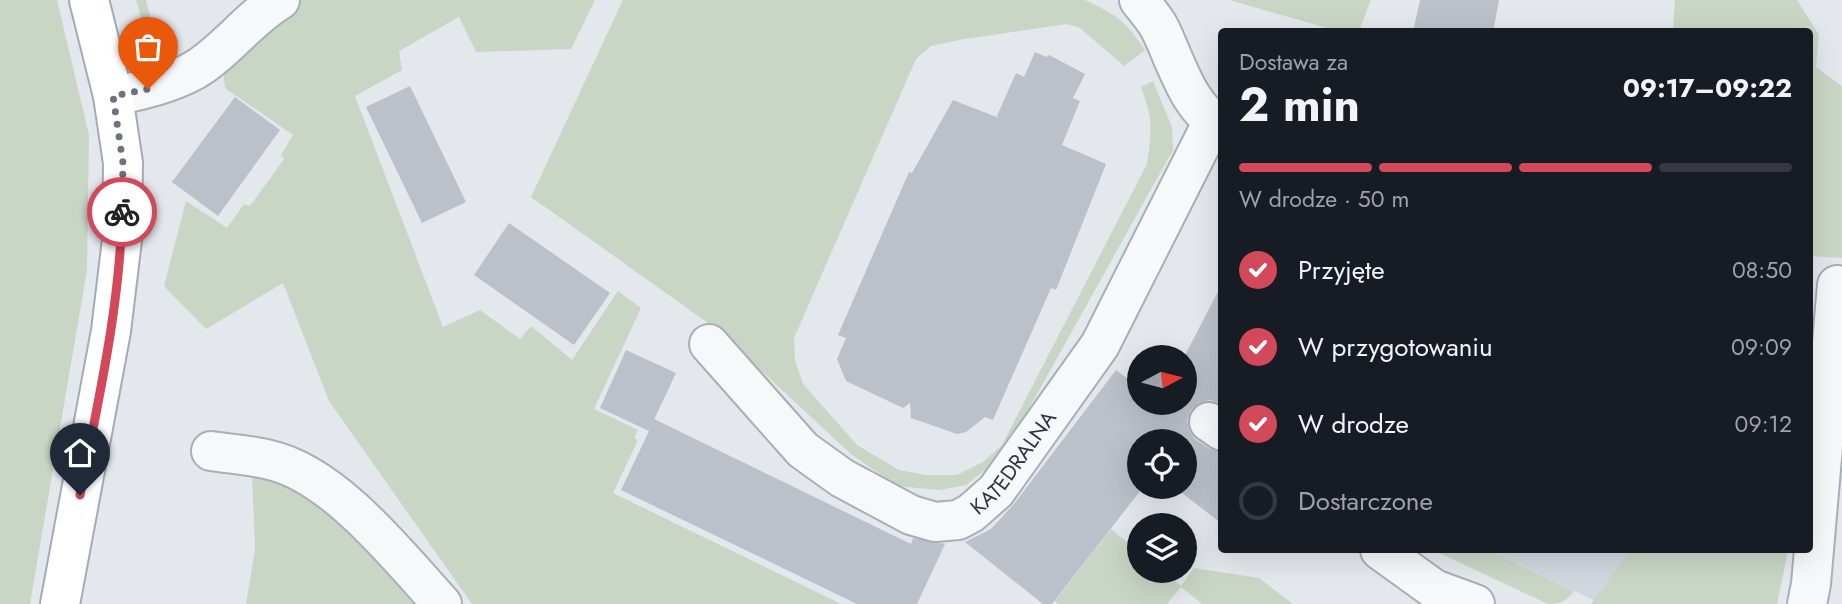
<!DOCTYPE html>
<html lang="pl">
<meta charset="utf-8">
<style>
:root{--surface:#171b24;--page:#20242c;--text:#f1f3f6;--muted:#9ea1a6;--line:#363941;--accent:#d1495b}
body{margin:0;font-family:Jost,sans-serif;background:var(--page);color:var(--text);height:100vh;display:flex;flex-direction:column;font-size:26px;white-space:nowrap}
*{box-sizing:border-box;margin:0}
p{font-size:23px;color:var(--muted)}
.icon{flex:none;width:38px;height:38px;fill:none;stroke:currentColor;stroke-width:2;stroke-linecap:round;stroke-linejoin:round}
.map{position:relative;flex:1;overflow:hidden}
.details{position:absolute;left:1218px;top:28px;width:595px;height:525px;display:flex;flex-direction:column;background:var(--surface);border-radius:7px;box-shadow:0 7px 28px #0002}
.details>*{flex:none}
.needle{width:46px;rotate:83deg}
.controls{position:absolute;left:1127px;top:345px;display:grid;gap:14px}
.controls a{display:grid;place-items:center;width:70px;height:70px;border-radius:50%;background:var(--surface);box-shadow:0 7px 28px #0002;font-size:35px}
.pin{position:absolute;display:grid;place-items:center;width:60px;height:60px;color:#fff;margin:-72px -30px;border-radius:50% 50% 50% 0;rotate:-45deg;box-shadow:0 0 7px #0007}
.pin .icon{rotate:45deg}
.courier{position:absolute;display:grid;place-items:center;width:70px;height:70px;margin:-35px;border:5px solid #d1495b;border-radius:50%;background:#fff;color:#222;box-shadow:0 2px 9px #0007}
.overview em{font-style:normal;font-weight:700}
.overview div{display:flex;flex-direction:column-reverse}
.overview{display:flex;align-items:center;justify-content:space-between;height:119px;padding:0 21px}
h1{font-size:46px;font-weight:700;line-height:52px}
.bar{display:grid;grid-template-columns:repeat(4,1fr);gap:10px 7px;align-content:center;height:84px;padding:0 21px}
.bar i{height:9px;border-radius:5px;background:var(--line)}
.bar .current{background:var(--accent)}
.bar p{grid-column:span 4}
ol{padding:0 21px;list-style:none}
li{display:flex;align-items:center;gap:21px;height:77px}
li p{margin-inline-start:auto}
li .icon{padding:7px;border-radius:50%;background:var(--accent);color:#fff;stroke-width:4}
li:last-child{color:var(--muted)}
li i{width:38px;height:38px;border:4px solid var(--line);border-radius:50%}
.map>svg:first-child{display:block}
.built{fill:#d2d6de}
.green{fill:#c9d6c5}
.building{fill:#bbc0ca}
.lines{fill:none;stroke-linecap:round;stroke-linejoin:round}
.minor-casing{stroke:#a9aeb7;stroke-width:42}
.major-casing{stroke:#a3abb8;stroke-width:42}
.minor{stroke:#f7f8fa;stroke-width:38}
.major{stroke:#fff;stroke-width:38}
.done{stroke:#6c737f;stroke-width:7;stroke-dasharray:0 12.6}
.route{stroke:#d1495b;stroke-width:9}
.labels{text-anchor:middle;stroke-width:6;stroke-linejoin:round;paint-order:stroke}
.street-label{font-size:21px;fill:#2b3445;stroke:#f4f6f9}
</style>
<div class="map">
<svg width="1842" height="604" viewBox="0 0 1842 604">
<rect width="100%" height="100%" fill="#e4e7ec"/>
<!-- built -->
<path class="built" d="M1488,550H1788L1777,604H1602Z"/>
<!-- green -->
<path class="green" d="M0,0H57L89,135L87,270L30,604H0Z
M136,0H146L160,57L153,59Z
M301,0H595L571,49L476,52L459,17L399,51L402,70L355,96L443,327L480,310L520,339L531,326L572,360L618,291L641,308L594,409L638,430L634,438L638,440L613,493L841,604H472L329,401L283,283L206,329L164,286L186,201L227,228L244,204L250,206L284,159L281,155L293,135L225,88L222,62L281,12Z
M623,0H1085C1118,16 1124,19 1145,50L1124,66L1080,28L1067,24L964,39L931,46L916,59L794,338L795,360L803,384L857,445L899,470L926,475H957L983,462L1002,445L1147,164C1152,130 1153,119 1141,87L1153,81L1172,127L1173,150L1002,457L966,485L939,490L897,486L852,455L715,328L531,197Z
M1229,0H1371L1359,31L1341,32Z
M1675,0H1797L1819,35L1816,67L1842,86V258L1810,256V32L1673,31Z
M252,474L286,486L334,517L418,604H246L255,549Z
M1111,529L1139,552V570L1162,571L1181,586L1194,568L1259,578L1293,604H1202L1181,587L1167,604H1058L1055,601Z
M1433,550H1488L1574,591C1567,601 1560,604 1548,604Z
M1630,550H1788L1777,604H1591Z"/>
<!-- building -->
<path class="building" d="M1420,0H1499L1493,32H1413Z
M1035,52L1046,57L1049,55L1085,74L1073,98L1080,101L1062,145L1106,164L1056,290L1051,288L993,420L985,417L966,432L957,434L911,418L910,403L903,408L846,381L837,359L846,338L838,335L909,172L912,173L953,100L999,118L997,116L1016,73L1024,77Z
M410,86L466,202L422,223L366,107Z
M235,97L280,130L218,216L172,182Z
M509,223L610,293L574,345L474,275Z
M1222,284V404L1210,400L1199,403L1191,410L1187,421L1190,432L1196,440L1210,449L1222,453V524L1173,486H1185V441H1139V486H1144L1052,604H1043L965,542L991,529L1014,504L1116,370L1139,387V402H1185L1184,357Z
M626,350L676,373L652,424L654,419L911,544L913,538L945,544L917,604H857L621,490L649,431L600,408Z"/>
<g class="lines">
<defs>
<g id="minor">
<path d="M1139,0C1146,9 1154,18 1159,27C1174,55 1189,114 1222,124"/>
<path d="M113,96C140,91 178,82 201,66C229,47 250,18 280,0"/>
<path id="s1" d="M709,344L803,450L842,478L911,515L935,522L958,520L971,513L996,491L1100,345L1213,121"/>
<path d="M1209,422L1222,431"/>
<path d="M211,451C230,454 251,455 270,460C335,475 398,556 442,604"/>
<path d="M1380,550L1434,589L1475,604"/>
<path d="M1807,604L1811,584L1837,285"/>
</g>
<path id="major" d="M60,604L111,331L122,240L123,163L113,96L89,0"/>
</defs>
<!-- minor casing -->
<use href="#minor" class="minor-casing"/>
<!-- major casing -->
<use href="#major" class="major-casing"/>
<!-- minor -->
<use href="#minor" class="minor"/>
<!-- major -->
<use href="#major" class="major"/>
</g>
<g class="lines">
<!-- done -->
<path class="done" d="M122,212L123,163L113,96L148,89"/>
<!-- route -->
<path class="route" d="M80,495C98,401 120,307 122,212"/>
</g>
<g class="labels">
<!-- street labels -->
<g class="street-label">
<text dy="7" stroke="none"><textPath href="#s1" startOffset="397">KATEDRALNA</textPath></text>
</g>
</g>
</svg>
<div class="controls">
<a><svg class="needle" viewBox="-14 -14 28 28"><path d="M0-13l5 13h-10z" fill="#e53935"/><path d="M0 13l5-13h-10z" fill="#9ea1a6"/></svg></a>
<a><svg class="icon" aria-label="locate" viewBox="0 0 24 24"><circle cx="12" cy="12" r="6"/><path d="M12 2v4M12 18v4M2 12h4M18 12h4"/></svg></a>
<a><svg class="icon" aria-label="layers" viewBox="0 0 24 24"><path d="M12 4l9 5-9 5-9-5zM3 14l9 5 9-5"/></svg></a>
</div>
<div class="pin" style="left:148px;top:89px;background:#ea580c"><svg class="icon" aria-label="bag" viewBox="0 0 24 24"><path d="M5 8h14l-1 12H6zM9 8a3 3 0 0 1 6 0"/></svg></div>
<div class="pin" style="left:80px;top:495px;background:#1f2937"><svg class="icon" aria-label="home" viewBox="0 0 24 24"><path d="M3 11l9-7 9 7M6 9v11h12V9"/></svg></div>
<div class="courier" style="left:122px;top:212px"><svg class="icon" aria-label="bike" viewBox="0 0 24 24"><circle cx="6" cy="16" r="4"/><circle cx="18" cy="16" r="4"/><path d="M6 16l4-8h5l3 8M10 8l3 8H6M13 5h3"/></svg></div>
<section class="details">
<div class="overview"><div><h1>2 min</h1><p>Dostawa za</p></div><em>09:17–09:22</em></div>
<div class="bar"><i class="current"></i><i class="current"></i><i class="current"></i><i></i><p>W drodze · 50 m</p></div>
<ol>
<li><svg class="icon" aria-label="check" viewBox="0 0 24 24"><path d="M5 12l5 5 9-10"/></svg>Przyjęte<p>08:50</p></li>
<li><svg class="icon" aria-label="check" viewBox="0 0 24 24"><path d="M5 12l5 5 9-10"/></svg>W przygotowaniu<p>09:09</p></li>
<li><svg class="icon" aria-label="check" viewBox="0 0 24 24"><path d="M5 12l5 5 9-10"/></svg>W drodze<p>09:12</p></li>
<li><i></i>Dostarczone</li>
</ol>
</section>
</div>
